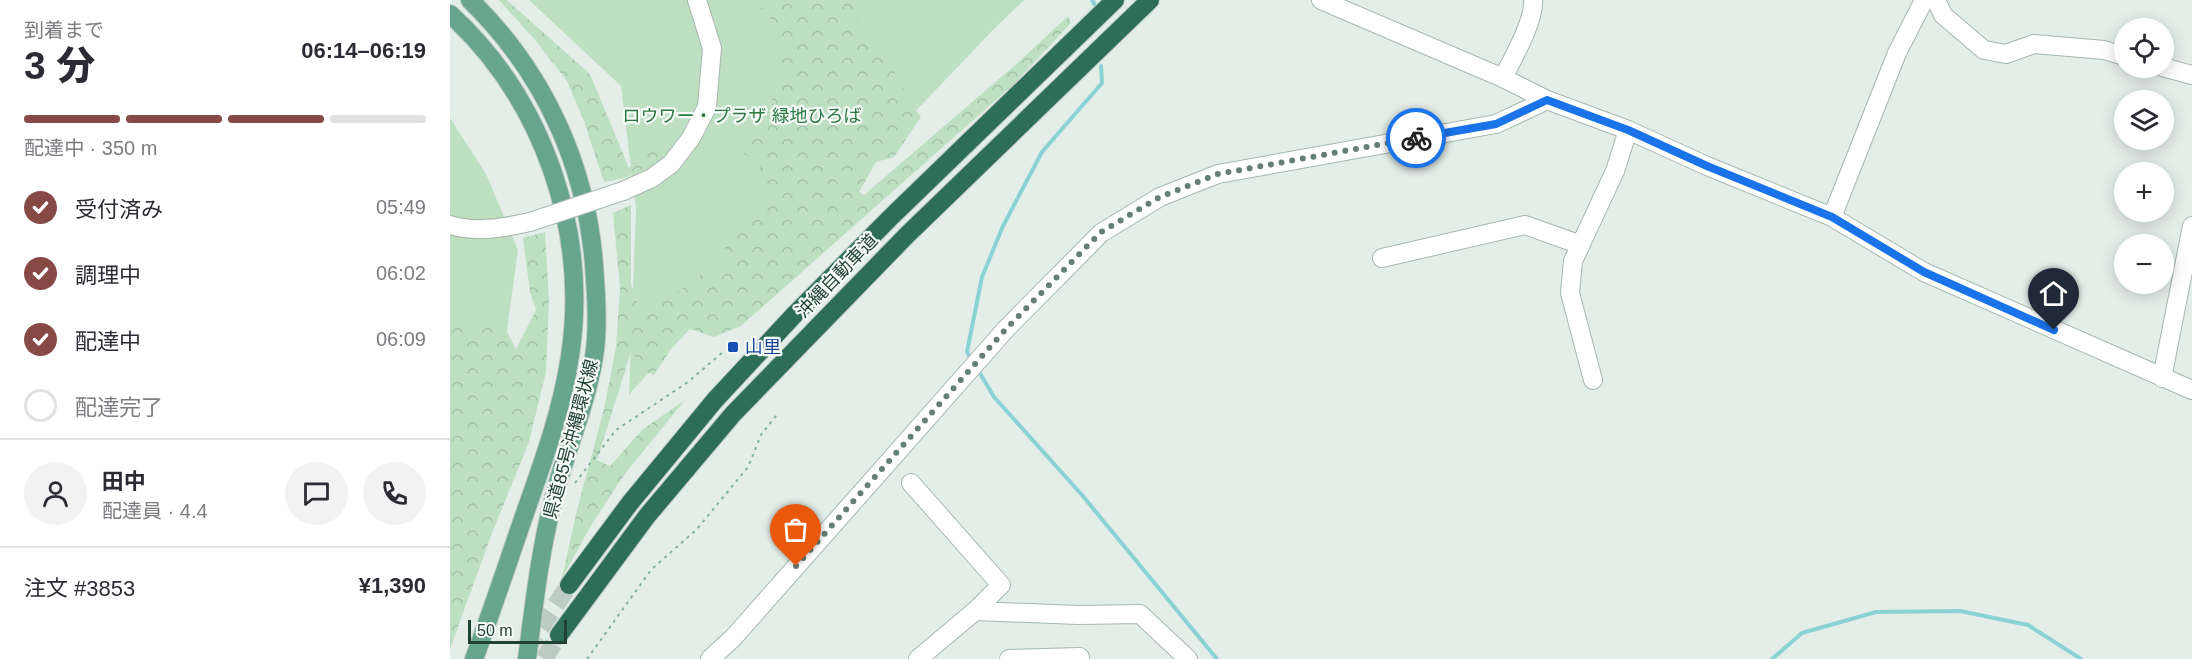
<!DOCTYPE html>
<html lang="ja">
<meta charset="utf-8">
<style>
:root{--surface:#fff;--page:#f2f2f3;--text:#2b2b33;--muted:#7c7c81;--line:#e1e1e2;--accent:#874945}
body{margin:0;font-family:Helvetica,"Noto Sans JP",sans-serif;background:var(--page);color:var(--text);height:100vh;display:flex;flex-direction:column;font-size:22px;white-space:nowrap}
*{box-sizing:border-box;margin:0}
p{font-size:20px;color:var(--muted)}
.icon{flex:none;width:33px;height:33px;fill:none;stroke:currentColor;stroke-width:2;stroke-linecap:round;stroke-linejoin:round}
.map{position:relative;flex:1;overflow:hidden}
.sheet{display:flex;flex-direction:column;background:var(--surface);width:450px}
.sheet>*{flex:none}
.buttons{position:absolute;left:1664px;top:18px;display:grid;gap:12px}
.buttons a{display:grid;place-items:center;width:60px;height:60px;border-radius:50%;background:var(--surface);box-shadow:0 3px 15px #0003;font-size:30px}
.scale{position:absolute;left:18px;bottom:15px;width:99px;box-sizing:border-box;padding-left:6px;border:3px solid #224135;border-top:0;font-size:16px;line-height:21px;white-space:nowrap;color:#224135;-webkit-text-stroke:4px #f5faf7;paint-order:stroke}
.pin{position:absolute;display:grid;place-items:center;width:51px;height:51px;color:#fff;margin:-62px -26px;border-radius:50% 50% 50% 0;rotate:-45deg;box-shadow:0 0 6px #0007}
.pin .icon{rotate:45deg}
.courier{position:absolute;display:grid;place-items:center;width:60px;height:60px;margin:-30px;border:4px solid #1a73e8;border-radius:50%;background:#fff;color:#222;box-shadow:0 2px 8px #0007}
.summary em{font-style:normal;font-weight:800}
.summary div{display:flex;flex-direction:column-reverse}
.summary{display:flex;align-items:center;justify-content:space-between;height:102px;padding:0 24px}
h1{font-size:39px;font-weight:800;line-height:45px}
.bar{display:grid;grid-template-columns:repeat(4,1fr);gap:9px 6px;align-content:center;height:72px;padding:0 24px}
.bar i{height:8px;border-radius:4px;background:var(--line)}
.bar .active{background:var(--accent)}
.bar p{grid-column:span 4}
.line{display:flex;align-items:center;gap:15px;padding:0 24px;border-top:2px solid var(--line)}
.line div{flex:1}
.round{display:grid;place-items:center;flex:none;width:63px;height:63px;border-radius:32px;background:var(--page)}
ol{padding:0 24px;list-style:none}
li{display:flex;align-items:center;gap:18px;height:66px}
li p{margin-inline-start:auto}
li .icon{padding:6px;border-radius:50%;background:var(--accent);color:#fff;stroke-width:4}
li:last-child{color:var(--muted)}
li i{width:33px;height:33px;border:3px solid var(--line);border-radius:50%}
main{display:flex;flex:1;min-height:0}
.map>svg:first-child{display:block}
.green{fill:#bde0c2}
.forest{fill:url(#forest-crowns)}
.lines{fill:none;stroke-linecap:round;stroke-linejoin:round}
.stream{stroke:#8bd2d5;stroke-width:4}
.highway-tunnel{stroke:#bdcbc5;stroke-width:18;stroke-dasharray:18 9;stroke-linecap:butt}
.minor-casing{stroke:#a6b7af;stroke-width:20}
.major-casing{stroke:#c1cac6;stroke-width:20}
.highway-casing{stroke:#c1cac6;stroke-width:20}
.path{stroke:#83b39e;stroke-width:2;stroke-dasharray:3 4.5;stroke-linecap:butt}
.minor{stroke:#fff;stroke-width:18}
.major{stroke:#67a58e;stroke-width:18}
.highway{stroke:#2d6e59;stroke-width:18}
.minor-bridge-casing{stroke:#a6b7af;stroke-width:20;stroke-linecap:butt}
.minor-bridge{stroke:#fff;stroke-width:18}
.done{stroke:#667e74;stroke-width:6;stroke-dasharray:0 10.8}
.route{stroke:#1a73e8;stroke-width:8}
.transit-dot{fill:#1a4fb4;stroke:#f5faf7;stroke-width:2}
.labels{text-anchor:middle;stroke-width:4.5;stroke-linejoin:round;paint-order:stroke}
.park-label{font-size:18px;fill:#2b7940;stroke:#f5faf7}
.street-label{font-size:18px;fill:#224135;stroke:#f5faf7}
.transit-label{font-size:18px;fill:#164399;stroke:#f5faf7;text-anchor:start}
</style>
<main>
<section class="sheet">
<div class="summary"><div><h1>3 分</h1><p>到着まで</p></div><em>06:14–06:19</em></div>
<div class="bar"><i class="active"></i><i class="active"></i><i class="active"></i><i></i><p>配達中 · 350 m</p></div>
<ol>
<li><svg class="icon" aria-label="check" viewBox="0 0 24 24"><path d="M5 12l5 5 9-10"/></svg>受付済み<p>05:49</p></li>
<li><svg class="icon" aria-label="check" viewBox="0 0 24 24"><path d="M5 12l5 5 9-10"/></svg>調理中<p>06:02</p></li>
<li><svg class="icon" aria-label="check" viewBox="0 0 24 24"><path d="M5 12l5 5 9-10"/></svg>配達中<p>06:09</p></li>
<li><i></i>配達完了</li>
</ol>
<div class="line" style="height:108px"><a class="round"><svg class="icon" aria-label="person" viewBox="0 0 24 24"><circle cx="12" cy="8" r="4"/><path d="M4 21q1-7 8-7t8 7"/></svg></a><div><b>田中</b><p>配達員 · 4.4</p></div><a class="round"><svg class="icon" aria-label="chat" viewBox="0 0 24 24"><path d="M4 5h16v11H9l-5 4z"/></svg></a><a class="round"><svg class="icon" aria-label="phone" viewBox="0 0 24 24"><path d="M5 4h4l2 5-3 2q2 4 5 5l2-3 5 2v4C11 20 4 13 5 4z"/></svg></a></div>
<div class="line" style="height:78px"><div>注文 #3853</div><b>¥1,390</b></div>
</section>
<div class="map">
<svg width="1742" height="659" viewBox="0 0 1742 659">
<defs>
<pattern id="forest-crowns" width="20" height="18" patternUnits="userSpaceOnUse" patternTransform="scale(1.5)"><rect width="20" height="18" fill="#bde0c2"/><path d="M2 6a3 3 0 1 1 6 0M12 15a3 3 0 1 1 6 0" fill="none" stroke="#a2c1a7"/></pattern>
</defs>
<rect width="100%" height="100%" fill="#e4eee9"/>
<!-- green -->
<path class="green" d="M79,0H574L542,31L419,160L259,303L179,395L186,209L171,86Z
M0,118L36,174L68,250L54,352L0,530Z"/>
<!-- forest -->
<path class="forest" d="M49,0H57L140,74L179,168L205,139L217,146C193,172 188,176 154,182L134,121L117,81L85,40Z
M322,0H409L405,18L437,57L459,100L471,117L444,157L426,162L409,192L414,195L564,66L618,16L621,23L564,84L291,326L264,337L240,329L221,349L204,375L189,369L182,349L147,460L160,466L192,430L235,400L174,475L142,524L112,578L127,510L154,409L166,347L170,288L163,213L181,205V284L189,307L204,310L254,272L272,271L273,254L283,228L309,215L316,197L310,166L291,151L300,140L318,130L323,94L330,86L331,50L330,28L324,19H313L309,10Z
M95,232L99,301L96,372L79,442L42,533L0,649V324L22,322L36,327L55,328L66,349L86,310L80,292L73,238Z"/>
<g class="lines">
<!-- stream -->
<path class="stream" d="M642,0L645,5
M521,359L517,352L532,277L553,226L592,152L652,83L651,66
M528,370L544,397L632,495L767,659
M1322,659L1352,633L1426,612L1510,611L1578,625L1631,659"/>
<!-- highway-tunnel -->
<path class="highway-tunnel" d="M76,650L119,585
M94,659L109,635"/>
<defs>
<path id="minor" d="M871,0L1053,78L1097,100L1178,130L1257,166L1382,217L1474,272L1742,390
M1486,0L1493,15L1534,50L1556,54L1584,44L1654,50L1674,56
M1713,67L1742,75
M1053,78C1062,60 1085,20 1083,0
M173,191L202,178L221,164L241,138L257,107L262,48L247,0
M1382,217L1447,53L1474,0
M0,225C26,233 53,228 80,222
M932,258L1075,225L1131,245
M1712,378L1742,226
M1143,380L1120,293L1123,261L1165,171L1178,130
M461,483L551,585L525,611L468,659
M525,611L628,615L690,614L738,659
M260,659L283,638L556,329L651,233L710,197L768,174L1046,124L1097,100
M559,659L630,657"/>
<path id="major" d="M20,0C97,75 140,173 145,280C147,306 148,332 144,357C136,406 116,450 104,497C90,550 84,605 77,659
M0,14C93,99 139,231 120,356C112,410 93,462 75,513C58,562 42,611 24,659"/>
<path id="highway" d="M119,585L180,503L265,400L345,314L441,217L665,0
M109,635L197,516L283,414L457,235L700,0"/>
</defs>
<!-- minor casing -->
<use href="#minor" class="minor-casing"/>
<!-- major casing -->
<use href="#major" class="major-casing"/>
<!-- highway casing -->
<use href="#highway" class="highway-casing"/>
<!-- path -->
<path class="path" d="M125,483L166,430L238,382L273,352
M137,659L201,570L247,529L298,467L311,435L329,412"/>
<!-- minor -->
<use href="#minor" class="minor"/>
<!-- major -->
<use href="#major" class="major"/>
<!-- highway -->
<use href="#highway" class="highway"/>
<defs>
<path id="minor-bridge" d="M80,222L173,191"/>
</defs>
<!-- minor-bridge casing -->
<use href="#minor-bridge" class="minor-bridge-casing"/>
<!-- minor-bridge -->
<use href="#minor-bridge" class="minor-bridge"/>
</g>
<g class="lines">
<!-- done -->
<path class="done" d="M346,566L556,329L651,232L710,197L768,174L966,138"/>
<!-- route -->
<path class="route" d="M966,138L1046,124L1097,100L1178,130L1257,166L1382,217L1474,272L1604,330"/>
</g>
<!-- markers -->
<rect class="transit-dot" x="277" y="341" width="12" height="12" rx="3"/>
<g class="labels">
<!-- park labels -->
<g class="park-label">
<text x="292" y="122">ロウワー・プラザ 緑地ひろば</text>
</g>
<!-- street labels -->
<g class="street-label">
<text transform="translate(387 276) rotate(-46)" y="6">沖縄自動車道</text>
<text transform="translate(121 439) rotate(-75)" y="6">県道85号沖縄環状線</text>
</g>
<!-- transit labels -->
<g class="transit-label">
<text x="295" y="353">山里</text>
</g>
</g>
</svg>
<div class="buttons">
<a><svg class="icon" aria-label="locate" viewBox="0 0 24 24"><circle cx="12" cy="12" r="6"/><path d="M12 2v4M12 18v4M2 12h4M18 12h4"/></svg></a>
<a><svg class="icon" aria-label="layers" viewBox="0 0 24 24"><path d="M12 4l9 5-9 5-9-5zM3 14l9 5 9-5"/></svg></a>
<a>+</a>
<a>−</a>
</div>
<div class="scale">50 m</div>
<div class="pin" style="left:346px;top:566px;background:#ea580c"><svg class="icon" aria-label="bag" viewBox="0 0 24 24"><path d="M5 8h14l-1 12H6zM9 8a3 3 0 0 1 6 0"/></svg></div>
<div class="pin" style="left:1604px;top:330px;background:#1f2937"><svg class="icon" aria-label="home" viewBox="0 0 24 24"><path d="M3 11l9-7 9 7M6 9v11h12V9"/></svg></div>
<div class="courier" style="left:966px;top:138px"><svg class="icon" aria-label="bike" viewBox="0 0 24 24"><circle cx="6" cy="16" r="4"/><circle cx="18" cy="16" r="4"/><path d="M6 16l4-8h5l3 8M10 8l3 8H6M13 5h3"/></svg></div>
</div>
</main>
